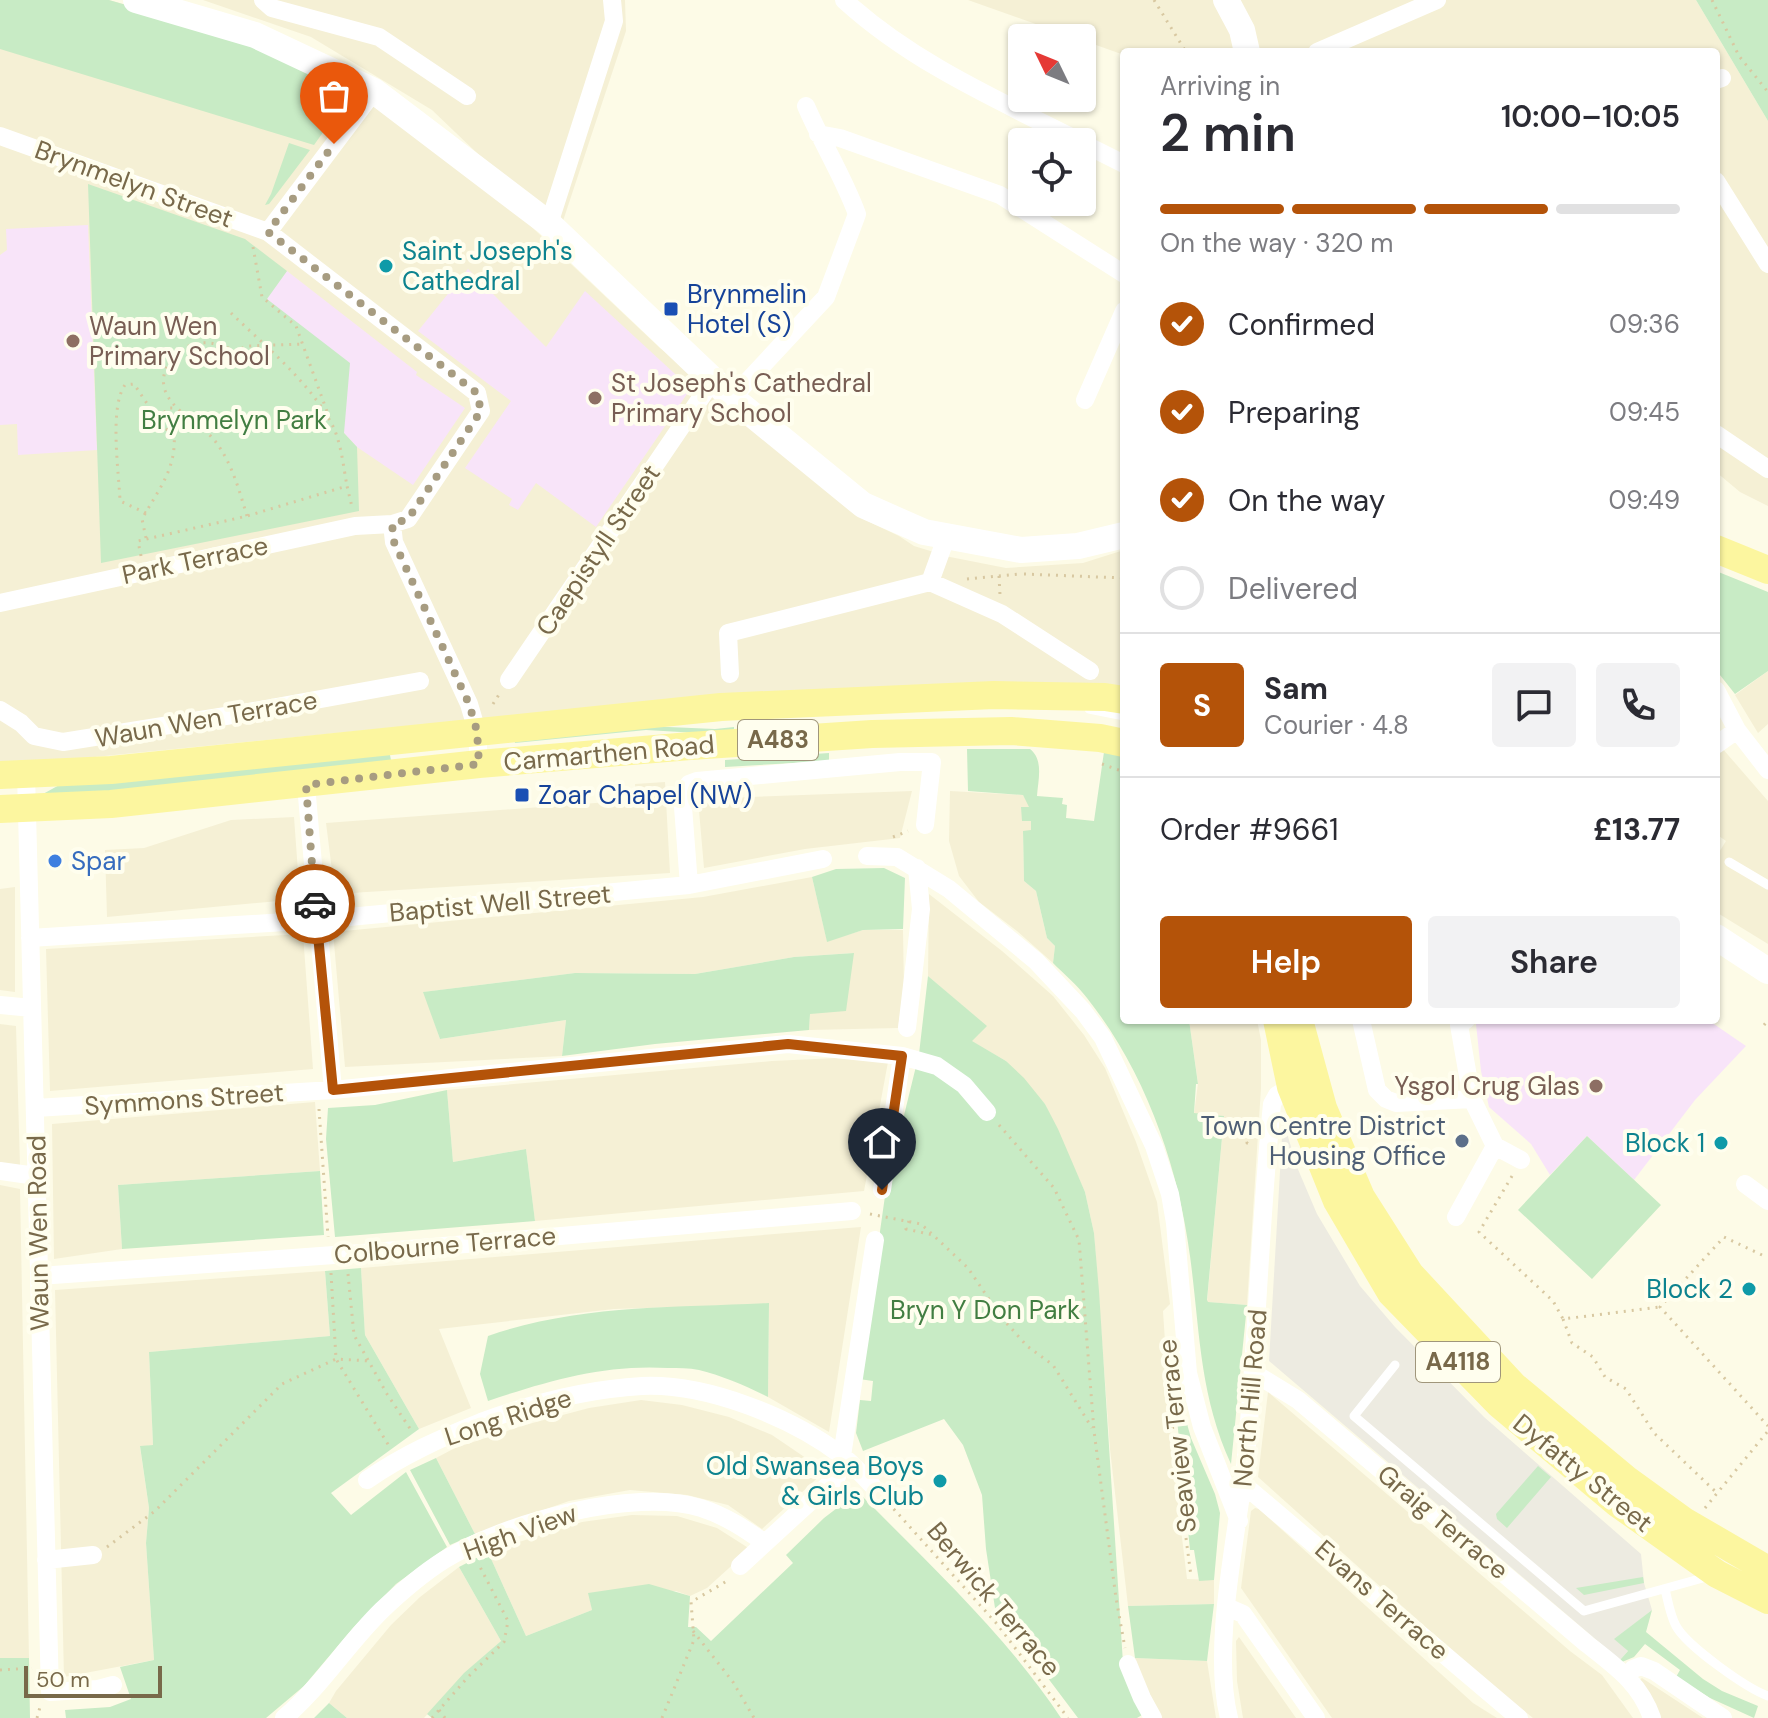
<!DOCTYPE html>
<meta charset="utf-8">
<style>
:root{--surface:#fff;--page:#f2f2f3;--text:#2b2b33;--muted:#7c7c81;--line:#e1e1e2;--accent:#b45309}
body{margin:0;font-family:"DM Sans",sans-serif;background:var(--page);color:var(--text);height:100vh;display:flex;flex-direction:column;font-size:30px;white-space:nowrap}
*{box-sizing:border-box;margin:0}
p{font-size:26px;color:var(--muted)}
.icon{flex:none;width:44px;height:44px;fill:none;stroke:currentColor;stroke-width:2;stroke-linecap:round;stroke-linejoin:round}
.map{position:relative;flex:1;overflow:hidden}
.side{position:absolute;left:1120px;top:48px;width:600px;height:976px;display:flex;flex-direction:column;background:var(--surface);border-radius:8px;box-shadow:0 2px 6px #0004}
.side>*{flex:none}
.needle{width:52px;rotate:313deg}
.tools{position:absolute;left:1008px;top:24px;display:grid;gap:16px}
.tools a{display:grid;place-items:center;width:88px;height:88px;border-radius:8px;background:var(--surface);box-shadow:0 2px 6px #0004;font-size:40px}
.scale{position:absolute;left:24px;bottom:20px;width:138px;box-sizing:border-box;padding-left:8px;border:4px solid #78694a;border-top:0;font-size:22px;line-height:28px;white-space:nowrap;color:#78694a;-webkit-text-stroke:6px #fffeee;paint-order:stroke}
.pin{position:absolute;display:grid;place-items:center;width:68px;height:68px;color:#fff;margin:-82px -34px;border-radius:50% 50% 50% 0;rotate:-45deg;box-shadow:0 0 8px #0007}
.pin .icon{rotate:45deg}
.courier{position:absolute;display:grid;place-items:center;width:80px;height:80px;margin:-40px;border:6px solid #b45309;border-radius:50%;background:#fff;color:#222;box-shadow:0 2px 10px #0007}
.summary em{font-style:normal;font-weight:600}
.summary div{display:flex;flex-direction:column-reverse}
.summary{display:flex;align-items:center;justify-content:space-between;height:136px;padding:0 40px}
h1{font-size:52px;font-weight:600;line-height:60px}
.bar{display:grid;grid-template-columns:repeat(4,1fr);gap:12px 8px;align-content:center;height:96px;padding:0 40px}
.bar i{height:10px;border-radius:6px;background:var(--line)}
.bar .selected{background:var(--accent)}
.bar p{grid-column:span 4}
.line{display:flex;align-items:center;gap:20px;padding:0 40px;border-top:2px solid var(--line)}
.line div{flex:1}
.round{display:grid;place-items:center;flex:none;width:84px;height:84px;border-radius:8px;background:var(--page)}
ol{padding:0 40px;list-style:none}
li{display:flex;align-items:center;gap:24px;height:88px}
li p{margin-inline-start:auto}
li .icon{padding:8px;border-radius:50%;background:var(--accent);color:#fff;stroke-width:4}
li:last-child{color:var(--muted)}
li i{width:44px;height:44px;border:4px solid var(--line);border-radius:50%}
.primary-button{display:flex;gap:16px;margin-top:auto;padding:16px 40px}
.primary-button a{flex:1;height:92px;border-radius:8px;background:var(--accent);color:#fff;font-size:32px;font-weight:600;line-height:92px;text-align:center}
.primary-button a+a{background:var(--page);color:var(--text)}
.map>svg:first-child{display:block}
.residential{fill:#f5f0d5}
.industrial{fill:#edebe1}
.education{fill:#f8e4f9}
.green{fill:#c8ebc5}
.lines{fill:none;stroke-linecap:round;stroke-linejoin:round}
.path{stroke:#d8c8a1;stroke-width:3;stroke-dasharray:2 6;stroke-linecap:butt}
.service{stroke:#fff;stroke-width:9}
.minor{stroke:#fff;stroke-width:18}
.secondary{stroke:#fff;stroke-width:26}
.primary{stroke:#fcf69f;stroke-width:28}
.done{stroke:#a79c81;stroke-width:8;stroke-dasharray:0 14.4}
.route{stroke:#b45309;stroke-width:10}
.culture-dot{fill:#0f9aa8;stroke:#fffeee;stroke-width:3}
.transit-dot{fill:#1a4fb4;stroke:#fffeee;stroke-width:3}
.education-dot{fill:#8d6e63;stroke:#fffeee;stroke-width:3}
.shop-dot{fill:#3f7fe0;stroke:#fffeee;stroke-width:3}
.service-dot{fill:#5c6f8a;stroke:#fffeee;stroke-width:3}
.labels{text-anchor:middle;stroke-width:8;stroke-linejoin:round;paint-order:stroke}
.shield{fill:#fffeee;stroke:#a0967b;stroke-width:2}
.shield-label{font-size:24px;font-weight:bold;fill:#78694a}
.street-label{font-size:26px;fill:#78694a;stroke:#fffeee}
.culture-label{font-size:26px;fill:#0d838f;stroke:#fffeee;text-anchor:end}
.transit-label{font-size:26px;fill:#164399;stroke:#fffeee;text-anchor:start}
.education-label{font-size:26px;fill:#785e54;stroke:#fffeee;text-anchor:start}
.park-label{font-size:26px;fill:#427e42;stroke:#fffeee}
.shop-label{font-size:26px;fill:#366cbe;stroke:#fffeee;text-anchor:start}
.service-label{font-size:26px;fill:#4e5e75;stroke:#fffeee;text-anchor:end}
</style>
<div class="map">
<svg width="1768" height="1718" viewBox="0 0 1768 1718">
<rect width="100%" height="100%" fill="#fdfbe7"/>
<!-- residential -->
<path class="residential" d="M0,0H109L258,43L383,110L501,198L660,348L694,374L861,518L899,536L914,546L950,557L1006,568L1083,563L1124,550V690L520,715L64,760L0,762Z
M203,0H625L626,31L563,221L478,154L432,110L311,37Z
M968,0H1696L1768,121V506L1740,492L1716,472V52H1124V55L1082,40V38H1075Z
M1768,671V724L1758,733L1735,695Z
M1722,748L1768,801V944L1716,912V857L1726,841L1716,834V753Z
M665,782L670,873L335,894L326,823L636,800L635,784Z
M912,791L900,838L805,849L704,868L698,799Z
M950,791L1023,795L1030,807L1023,820H1031V831H1023L1024,881L1036,891L1047,938L1055,946L1053,963L1017,931L979,902L959,876L949,841Z
M294,817L300,899L107,917L105,850L144,848L231,820Z
M812,877L827,941L863,930H903L904,991L898,1028L809,1030L810,1014L853,953L794,957L695,974L575,973L424,992L440,1039L566,1020L562,1056L345,1067L333,932L703,897Z
M15,887V992L0,990V889Z
M929,894L1002,951L1053,996L1084,1035L1105,1068L1136,1142L1157,1202L1163,1249L1170,1304L1163,1311L1173,1463L1187,1579L1214,1580V1604L1128,1606L1110,1449L1094,1233L1085,1192L1045,1104L1006,1061L971,1041L986,1026L928,976Z
M303,934L313,1069L50,1091L46,949Z
M1189,1020H1257L1261,1040V1088L1247,1305L1207,1302L1224,1116L1194,1114L1198,1083Z
M0,1024L16,1026L20,1166L0,1165Z
M836,1058L888,1062L864,1191L535,1221L526,1149L453,1162L447,1090L772,1061Z
M315,1102L320,1171L118,1185L122,1249L54,1259L52,1124Z
M0,1185L20,1189L29,1658H0Z
M861,1227L829,1432L768,1397L769,1304L614,1309L439,1329L471,1408L419,1429L365,1335L361,1268Z
M325,1271L330,1336L149,1352L153,1445L140,1447L149,1508L146,1543L154,1660L64,1677L55,1290Z
M1268,1392L1570,1651L1602,1675L1633,1718H1533L1480,1676L1258,1477Z
M641,1400L682,1405L729,1417L772,1435L825,1471L762,1529L728,1505L687,1495L630,1490L569,1501L475,1534L436,1458L455,1448L525,1425L589,1408Z
M1255,1508L1259,1509L1473,1703L1497,1718H1332L1241,1588L1251,1511Z
M632,1515L677,1516L717,1528L750,1549L707,1588L690,1596L676,1591L589,1593L592,1610L526,1636L488,1552L582,1522Z
M459,1567L501,1641L464,1674L424,1718H347L329,1703L336,1691L391,1625L420,1597Z
M1239,1637L1296,1718H1243L1237,1681L1236,1641Z
M1135,1658L1207,1661L1216,1718H1162L1148,1695Z
M1642,1678L1703,1718H1659L1637,1682Z"/>
<!-- industrial -->
<path class="industrial" d="M1283,1120L1297,1167L1317,1214L1360,1286L1395,1327L1484,1417L1641,1554L1644,1583L1652,1610L1615,1639L1628,1651L1620,1660L1269,1361Z"/>
<!-- education -->
<path class="education" d="M88,225L97,450L18,455L17,424L0,425V255L7,250L6,229Z
M468,269L546,347L585,291L687,385V394L596,527L536,483L518,510L509,505L512,499L465,468L511,401L418,331Z
M287,271L417,372L416,375L465,408L413,485L357,447L344,433L266,299Z
M1480,1020H1708L1746,1046L1695,1100L1634,1180L1587,1136L1550,1175L1531,1144L1489,1107L1481,1071L1476,1024Z"/>
<!-- green -->
<path class="green" d="M0,0H109L258,43L351,93L314,145L0,49Z
M1696,0H1768V121Z
M289,143L310,150L269,204L265,205L271,194Z
M88,184L245,239L287,271L267,299L350,363L344,433L357,447L359,511L101,563Z
M1716,571L1768,592V671L1735,694L1716,670Z
M645,726L715,729L734,727V733L715,734L646,730L515,743L514,738Z
M967,749H1030C1044,760 1038,780 1037,796L1063,798L1062,804L1067,805L1066,818L1094,821L1104,752L1124,754V1020H1189L1198,1084H1196L1194,1113L1224,1116L1207,1300L1208,1302L1247,1305L1231,1464C1199,1394 1200,1330 1190,1256C1178,1165 1145,1071 1087,998C1077,985 1064,974 1053,963L1055,946L1047,938L1036,891L1024,881L1023,831L1031,830V821H1022L1021,807H1029L1023,795L968,791Z
M389,750L392,765L119,795L43,794L61,784Z
M829,753V761L725,767V760Z
M884,868L905,878L903,929L863,930L827,942L812,877L836,869Z
M854,953L846,1011L810,1014L809,1030L655,1044L562,1056L566,1020L440,1039L423,992L575,973L695,974L794,957Z
M928,976L987,1026L972,1041L1006,1061L1024,1078L1045,1104L1058,1129L1085,1192L1094,1233L1099,1291L1123,1663L1142,1715L1137,1718H1078L995,1608L986,1549L982,1495L963,1445L944,1419L863,1451L856,1433L860,1400L871,1401L873,1381L859,1379L886,1189L919,1054Z
M447,1090L453,1162L526,1149L535,1221L335,1237L326,1139L328,1108L375,1105Z
M1587,1136L1661,1205L1592,1279L1518,1210Z
M320,1171L324,1235L122,1249L118,1185Z
M361,1268L365,1335L419,1429L331,1493L351,1515L406,1472L447,1547L396,1584L353,1628L304,1686L266,1718H66L65,1710L110,1707L131,1699L120,1667L154,1660L146,1543L149,1508L140,1446L153,1445L149,1352L330,1336L325,1271Z
M769,1303L768,1397C746,1386 723,1376 699,1370C689,1368 678,1368 668,1368C605,1364 547,1381 488,1401L480,1374L488,1336C580,1304 674,1308 769,1303Z
M1172,1369H1176L1180,1399L1191,1438L1215,1494L1220,1513L1214,1580L1199,1581L1194,1550H1190Z
M436,1458L475,1534L450,1545L410,1470Z
M1538,1466L1551,1477L1507,1528L1497,1519L1496,1514Z
M858,1492C926,1561 1008,1637 1061,1718H432L427,1714L464,1673L501,1641L459,1567L488,1552L526,1636L592,1610L588,1593L649,1584L690,1596L688,1627H696L711,1641L793,1563L786,1555L824,1518Z
M1643,1577L1644,1583L1584,1595L1576,1588Z
M1214,1604L1207,1661L1135,1658L1128,1606Z
M1652,1610L1646,1632L1703,1679L1722,1691L1758,1706L1754,1718L1710,1698L1676,1677L1680,1670L1645,1644L1634,1657L1622,1662L1620,1660L1628,1651L1614,1639Z
M0,1658H29L30,1718H0Z
M329,1703L347,1718H314Z"/>
<g class="lines">
<!-- path -->
<path class="path" d="M1154,0L1186,52
M1712,0L1739,56L1768,92
M253,247L262,297L296,326L329,417
M231,313C265,346 305,378 329,419C341,438 343,465 347,486
M146,513L120,501C119,473 109,407 125,385L134,384L158,420
M247,516C239,490 232,463 215,441C201,423 170,411 164,387C162,375 166,366 173,358C189,338 214,340 235,351L248,346L303,344
M146,538L142,519C158,490 177,469 174,433L164,428L158,420L168,408H178
M141,556L138,541L247,516L347,486L352,507
M1024,574L1124,578
M999,576L1000,595
M967,579L1020,574
M493,704L500,693
M1102,764L1124,772
M893,837L908,831
M1764,1025L1768,1020
M319,1109L328,1237
M1249,1118L1247,1143H1251
M999,1125L1054,1188L1079,1240L1094,1431L1116,1598L1125,1648
M1512,1176L1479,1232L1553,1301L1563,1319L1660,1307
M870,1214L921,1224L933,1235
M909,1221L906,1229L933,1235L968,1268L1001,1317L1027,1346L1053,1365L1092,1428
M1762,1255L1724,1237L1660,1307L1768,1426
M331,1273L336,1359L389,1446
M348,1274L354,1335L387,1394L413,1433
M1563,1319L1572,1343L1593,1357L1605,1377L1626,1389L1654,1433L1717,1493
M1169,1379L1174,1447L1191,1576
M883,1497L997,1624L1068,1718
M1705,1508L1768,1431
M107,1547L155,1511L282,1384L336,1359L370,1361
M693,1631L733,1682L754,1718
M0,1670L32,1668
M439,1710L445,1718
M37,1718L40,1707
M432,1718L468,1677L504,1642L508,1621L478,1563
M662,1718L694,1640L691,1602L727,1581"/>
<!-- service -->
<path class="service" d="M1089,709L1124,716
M1729,862L1768,885
M1395,1365L1354,1416L1584,1611L1710,1576
M1665,1589C1668,1601 1670,1615 1676,1626C1687,1646 1746,1688 1768,1696"/>
<!-- minor -->
<path class="minor" d="M263,0L272,8L379,37L467,96
M844,0C913,63 998,100 1081,142
M1317,52L1437,0
M1716,80L1722,78
M818,134L840,138L1000,195L1124,274
M0,136L268,232L477,393L481,411L408,519L392,524L355,526L0,603
M1082,143L1124,164
M1716,181L1768,264
M549,224L614,21L612,0
M268,232L374,91
M732,398L826,297L857,214C843,176 822,143 806,106
M1085,400L1124,311
M1716,434L1768,469
M392,524L394,542L469,704L477,731L479,764
M946,538L930,582L1002,614L1090,671
M730,674L728,633L930,582
M509,680L713,380
M1716,690L1737,730L1768,770
M0,710L21,723L34,736L63,742L232,715L420,681
M1716,745L1737,730
M26,774L50,1692L98,1689L113,1685
M306,785L333,1090
M867,856L897,857L949,889L1036,961L1083,1011L1103,1038L1154,1146L1170,1194L1175,1223L1188,1373L1202,1427L1239,1521
M689,885L682,794L689,784L697,781L900,762H932L925,825
M30,938L317,920L689,885L823,859
M0,1005L32,1008
M1361,1020L1377,1090L1386,1099L1396,1103L1472,1099
M1466,1020L1459,1025L1472,1099L1495,1146L1521,1160
M907,1028L921,909L917,868
M35,1108L333,1090L788,1044L902,1056L937,1066L964,1085L987,1112
M0,1171L36,1176
M1745,1184L1768,1201
M882,1190L902,1056
M1456,1217L1495,1146
M39,1276L362,1253L852,1211
M1254,1373L1298,1400L1587,1644C1615,1666 1640,1683 1652,1718
M367,1480C403,1455 441,1438 481,1422C533,1403 587,1389 642,1386C706,1383 791,1417 841,1455C852,1463 862,1475 872,1485
M1243,1484L1519,1718
M46,1560L93,1555
M740,1566L837,1477L842,1456L875,1240
M1227,1607L1243,1614L1316,1718
M1128,1664L1142,1698L1153,1718
M1628,1676L1633,1669L1641,1666L1654,1671L1723,1718
M284,1718C321,1687 347,1644 382,1610C401,1592 422,1574 444,1560C503,1523 634,1487 701,1508C726,1516 745,1529 765,1543
M1229,1718C1211,1646 1238,1532 1246,1457C1257,1339 1260,1221 1272,1104L1277,1095L1291,1087"/>
<!-- secondary -->
<path class="secondary" d="M136,0L255,35L374,91L549,224L732,398L863,505L924,532L1021,550L1078,546L1124,535
M1226,0L1242,30L1247,52
M1716,937L1768,971"/>
<!-- primary -->
<path class="primary" d="M1716,549L1768,570
M0,775L111,770L721,707L994,695L1105,697L1124,700
M0,809L111,804L479,764L690,746L872,734L1011,731L1100,738L1124,743
M1277,1020L1291,1087L1337,1201L1391,1293L1499,1404L1617,1503L1717,1574L1768,1600
M1299,1020L1323,1108L1361,1197L1410,1274L1514,1386L1626,1479L1684,1521L1768,1570"/>
</g>
<g class="lines">
<!-- done -->
<path class="done" d="M315,904L306,785L479,764L477,731L469,704L394,542L392,524L408,519L481,411L477,393L268,232L334,144"/>
<!-- route -->
<path class="route" d="M315,904L333,1090L788,1044L902,1056L882,1190"/>
</g>
<!-- markers -->
<g class="culture-dot">
<circle cx="386" cy="266" r="8"/>
<circle cx="1721" cy="1143" r="8"/>
<circle cx="1749" cy="1289" r="8"/>
<circle cx="940" cy="1481" r="8"/>
</g>
<g class="transit-dot">
<rect x="663" y="301" width="16" height="16" rx="4"/>
<rect x="514" y="787" width="16" height="16" rx="4"/>
</g>
<g class="education-dot">
<circle cx="73" cy="341" r="8"/>
<circle cx="595" cy="398" r="8"/>
<circle cx="1596" cy="1086" r="8"/>
</g>
<circle class="shop-dot" cx="55" cy="861" r="8"/>
<circle class="service-dot" cx="1462" cy="1141" r="8"/>
<g class="labels">
<!-- shield labels -->
<g class="shield">
<rect x="738" y="720" width="80" height="40" rx="6"/>
<rect x="1416" y="1342" width="84" height="40" rx="6"/>
</g>
<g class="shield-label">
<text x="778" y="748">A483</text>
<text x="1458" y="1370">A4118</text>
</g>
<!-- street labels -->
<g class="street-label">
<text transform="translate(134 184) rotate(20)" y="9">Brynmelyn Street</text>
<text transform="translate(598 550) rotate(-56)" y="9">Caepistyll Street</text>
<text transform="translate(195 560) rotate(-12)" y="9">Park Terrace</text>
<text transform="translate(206 719) rotate(-10)" y="9">Waun Wen Terrace</text>
<text transform="translate(609 753) rotate(-5)" y="9">Carmarthen Road</text>
<text transform="translate(500 903) rotate(-5)" y="9">Baptist Well Street</text>
<text transform="translate(184 1099) rotate(-4)" y="9">Symmons Street</text>
<text transform="translate(38 1233) rotate(-91)" y="9">Waun Wen Road</text>
<text transform="translate(445 1245) rotate(-5)" y="9">Colbourne Terrace</text>
<text transform="translate(1250 1398) rotate(-85)" y="9">North Hill Road</text>
<text transform="translate(508 1417) rotate(-18)" y="9">Long Ridge</text>
<text transform="translate(1177 1436) rotate(-96)" y="9">Seaview Terrace</text>
<text transform="translate(1583 1473) rotate(39)" y="9">Dyfatty Street</text>
<text transform="translate(1443 1522) rotate(40)" y="9">Graig Terrace</text>
<text transform="translate(520 1532) rotate(-20)" y="9">High View</text>
<text transform="translate(994 1599) rotate(50)" y="9">Berwick Terrace</text>
<text transform="translate(1382 1600) rotate(41)" y="9">Evans Terrace</text>
</g>
<!-- culture labels -->
<g class="culture-label">
<text x="402" y="260" text-anchor="start">Saint Joseph's<tspan x="402" dy="30">Cathedral</tspan></text>
<text x="1705" y="1152">Block 1</text>
<text x="1733" y="1298">Block 2</text>
<text x="924" y="1475">Old Swansea Boys<tspan x="924" dy="30">&amp; Girls Club</tspan></text>
</g>
<!-- transit labels -->
<g class="transit-label">
<text x="687" y="303">Brynmelin<tspan x="687" dy="30">Hotel (S)</tspan></text>
<text x="538" y="804">Zoar Chapel (NW)</text>
</g>
<!-- education labels -->
<g class="education-label">
<text x="89" y="335">Waun Wen<tspan x="89" dy="30">Primary School</tspan></text>
<text x="611" y="392">St Joseph's Cathedral<tspan x="611" dy="30">Primary School</tspan></text>
<text x="1580" y="1095" text-anchor="end">Ysgol Crug Glas</text>
</g>
<!-- park labels -->
<g class="park-label">
<text x="234" y="429">Brynmelyn Park</text>
<text x="985" y="1319">Bryn Y Don Park</text>
</g>
<!-- shop labels -->
<g class="shop-label">
<text x="71" y="870">Spar</text>
</g>
<!-- service labels -->
<g class="service-label">
<text x="1446" y="1135">Town Centre District<tspan x="1446" dy="30">Housing Office</tspan></text>
</g>
</g>
</svg>
<div class="tools">
<a><svg class="needle" viewBox="-14 -14 28 28"><path d="M0-13l5 13h-10z" fill="#e53935"/><path d="M0 13l5-13h-10z" fill="#7c7c81"/></svg></a>
<a><svg class="icon" aria-label="locate" viewBox="0 0 24 24"><circle cx="12" cy="12" r="6"/><path d="M12 2v4M12 18v4M2 12h4M18 12h4"/></svg></a>
</div>
<div class="scale">50 m</div>
<div class="pin" style="left:334px;top:144px;background:#ea580c"><svg class="icon" aria-label="bag" viewBox="0 0 24 24"><path d="M5 8h14l-1 12H6zM9 8a3 3 0 0 1 6 0"/></svg></div>
<div class="pin" style="left:882px;top:1190px;background:#1f2937"><svg class="icon" aria-label="home" viewBox="0 0 24 24"><path d="M3 11l9-7 9 7M6 9v11h12V9"/></svg></div>
<div class="courier" style="left:315px;top:904px"><svg class="icon" aria-label="car" viewBox="0 0 24 24"><path d="M5 17H2v-5l4-1 3-4h7l3 4 3 1v5h-3M9 17h6M6 11h13"/><circle cx="7" cy="17" r="2"/><circle cx="17" cy="17" r="2"/></svg></div>
<section class="side">
<div class="summary"><div><h1>2 min</h1><p>Arriving in</p></div><em>10:00–10:05</em></div>
<div class="bar"><i class="selected"></i><i class="selected"></i><i class="selected"></i><i></i><p>On the way · 320 m</p></div>
<ol>
<li><svg class="icon" aria-label="check" viewBox="0 0 24 24"><path d="M5 12l5 5 9-10"/></svg>Confirmed<p>09:36</p></li>
<li><svg class="icon" aria-label="check" viewBox="0 0 24 24"><path d="M5 12l5 5 9-10"/></svg>Preparing<p>09:45</p></li>
<li><svg class="icon" aria-label="check" viewBox="0 0 24 24"><path d="M5 12l5 5 9-10"/></svg>On the way<p>09:49</p></li>
<li><i></i>Delivered</li>
</ol>
<div class="line" style="height:144px"><b class="round" style="background:var(--accent);color:#fff">S</b><div><b>Sam</b><p>Courier · 4.8</p></div><a class="round"><svg class="icon" aria-label="chat" viewBox="0 0 24 24"><path d="M4 5h16v11H9l-5 4z"/></svg></a><a class="round"><svg class="icon" aria-label="phone" viewBox="0 0 24 24"><path d="M5 4h4l2 5-3 2q2 4 5 5l2-3 5 2v4C11 20 4 13 5 4z"/></svg></a></div>
<div class="line" style="height:104px"><div>Order #9661</div><b>£13.77</b></div>
<div class="primary-button"><a>Help</a><a>Share</a></div>
</section>
</div>
